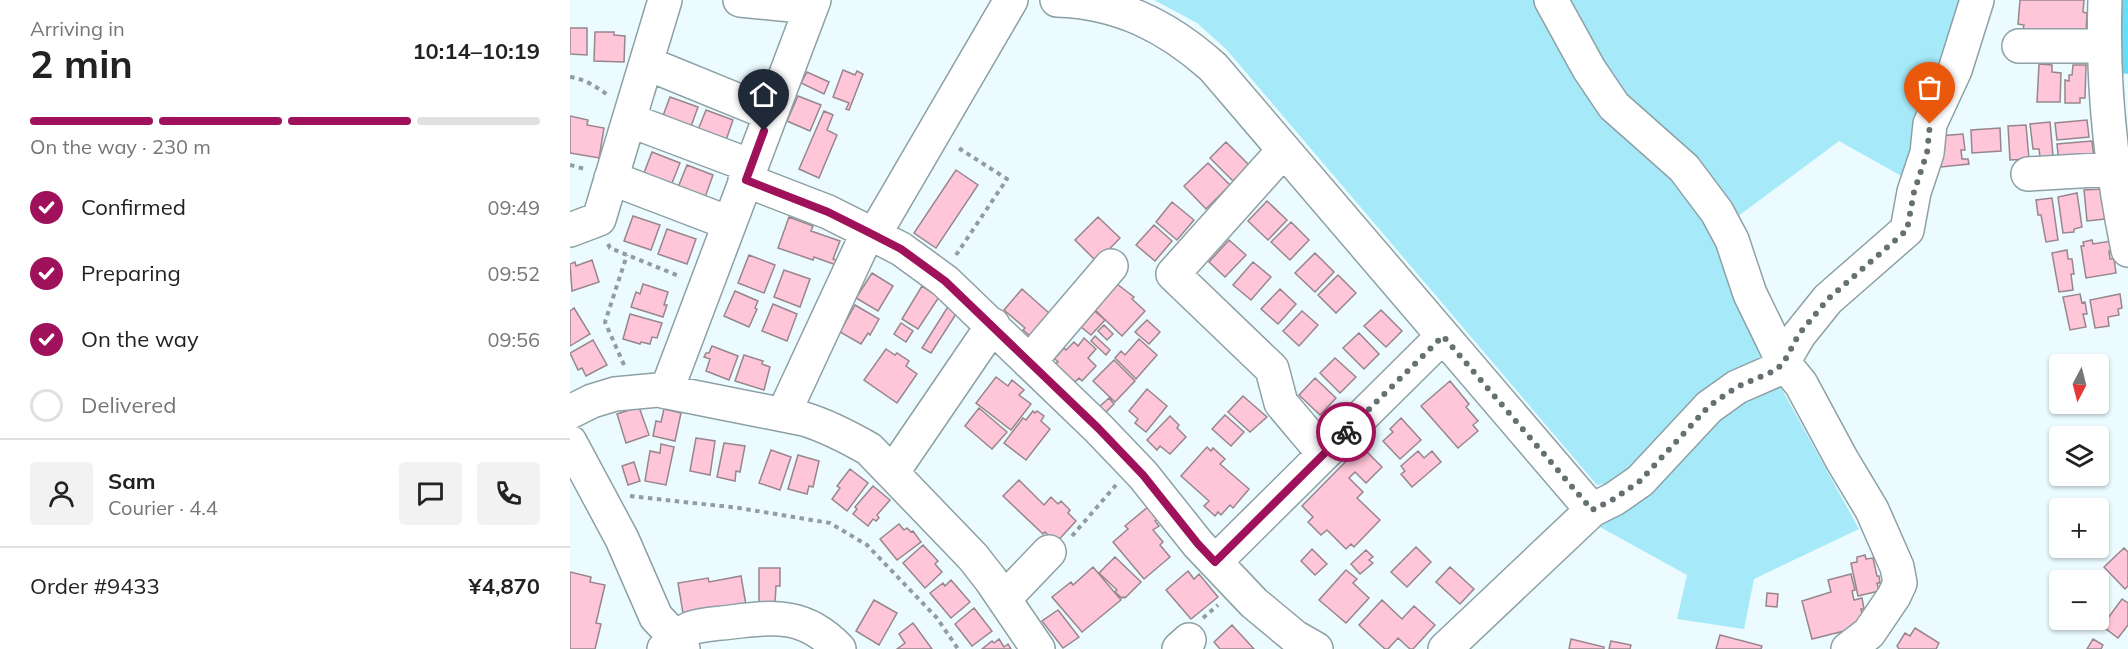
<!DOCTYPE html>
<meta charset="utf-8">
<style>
:root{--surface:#fff;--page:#f2f2f2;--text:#222;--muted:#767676;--line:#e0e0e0;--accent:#9f115a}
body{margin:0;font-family:Mulish,sans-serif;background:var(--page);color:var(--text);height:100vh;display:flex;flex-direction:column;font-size:22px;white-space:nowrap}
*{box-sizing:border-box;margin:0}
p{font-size:20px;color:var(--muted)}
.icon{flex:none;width:33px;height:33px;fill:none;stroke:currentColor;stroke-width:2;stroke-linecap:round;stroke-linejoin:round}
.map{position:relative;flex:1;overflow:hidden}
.drawer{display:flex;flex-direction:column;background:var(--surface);width:570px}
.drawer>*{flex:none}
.needle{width:39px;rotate:187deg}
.fabs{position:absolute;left:1479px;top:354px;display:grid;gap:12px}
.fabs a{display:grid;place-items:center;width:60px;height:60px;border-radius:6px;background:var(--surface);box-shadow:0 2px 4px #0004;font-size:30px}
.pin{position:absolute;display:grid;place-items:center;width:51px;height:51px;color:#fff;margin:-62px -26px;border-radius:50% 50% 50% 0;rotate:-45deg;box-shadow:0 0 6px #0007}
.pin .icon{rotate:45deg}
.courier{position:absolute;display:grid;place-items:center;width:60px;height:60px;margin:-30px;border:4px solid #9f115a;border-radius:50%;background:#fff;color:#222;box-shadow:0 2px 8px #0007}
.summary em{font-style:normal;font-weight:700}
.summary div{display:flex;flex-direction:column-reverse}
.summary{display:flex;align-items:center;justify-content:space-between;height:102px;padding:0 30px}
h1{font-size:39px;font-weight:700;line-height:45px}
.bar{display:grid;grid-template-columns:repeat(4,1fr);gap:9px 6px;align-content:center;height:72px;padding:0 30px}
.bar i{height:8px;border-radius:4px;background:var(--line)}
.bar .current{background:var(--accent)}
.bar p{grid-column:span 4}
.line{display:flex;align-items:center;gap:15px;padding:0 30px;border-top:2px solid var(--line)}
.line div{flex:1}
.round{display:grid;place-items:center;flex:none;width:63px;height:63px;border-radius:6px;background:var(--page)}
ol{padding:0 30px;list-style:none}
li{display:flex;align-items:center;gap:18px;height:66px}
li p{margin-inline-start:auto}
li .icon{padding:6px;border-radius:50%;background:var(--accent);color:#fff;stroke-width:4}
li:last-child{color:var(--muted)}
li i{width:33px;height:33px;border:3px solid var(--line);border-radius:50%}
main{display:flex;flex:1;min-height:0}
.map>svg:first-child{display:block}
.green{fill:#a6eaf9}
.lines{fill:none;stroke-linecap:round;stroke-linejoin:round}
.river{stroke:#65def7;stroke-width:44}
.building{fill:#fec6d8;stroke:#98868c;stroke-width:1.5}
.minor-casing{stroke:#8da0a5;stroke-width:36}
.path{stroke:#919da0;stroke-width:4;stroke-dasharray:4.5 4.5;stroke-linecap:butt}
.minor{stroke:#fff;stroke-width:33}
.done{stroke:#657072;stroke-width:6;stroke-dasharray:0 10.8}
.route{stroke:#9f115a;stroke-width:8}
</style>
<main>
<section class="drawer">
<div class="summary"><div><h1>2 min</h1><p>Arriving in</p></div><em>10:14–10:19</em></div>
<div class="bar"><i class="current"></i><i class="current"></i><i class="current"></i><i></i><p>On the way · 230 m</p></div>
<ol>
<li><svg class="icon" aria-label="check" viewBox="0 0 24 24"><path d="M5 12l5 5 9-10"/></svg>Confirmed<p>09:49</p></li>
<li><svg class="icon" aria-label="check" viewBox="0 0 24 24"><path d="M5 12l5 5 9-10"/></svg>Preparing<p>09:52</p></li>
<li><svg class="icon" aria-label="check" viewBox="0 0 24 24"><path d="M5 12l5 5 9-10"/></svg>On the way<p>09:56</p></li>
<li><i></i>Delivered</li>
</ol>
<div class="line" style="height:108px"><a class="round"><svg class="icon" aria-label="person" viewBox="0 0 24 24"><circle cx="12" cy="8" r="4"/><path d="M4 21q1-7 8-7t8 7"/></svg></a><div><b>Sam</b><p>Courier · 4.4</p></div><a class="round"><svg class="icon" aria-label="chat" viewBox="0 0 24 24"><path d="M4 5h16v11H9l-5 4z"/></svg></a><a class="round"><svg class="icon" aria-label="phone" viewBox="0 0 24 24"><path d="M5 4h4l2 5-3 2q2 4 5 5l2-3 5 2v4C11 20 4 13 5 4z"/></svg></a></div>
<div class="line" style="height:78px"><div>Order #9433</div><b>¥4,870</b></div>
</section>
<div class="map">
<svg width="1558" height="649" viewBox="0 0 1558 649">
<rect width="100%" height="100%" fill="#ebfbff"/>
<!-- green -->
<path class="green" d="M584,0H970L1133,206L1204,352L1048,482L1027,485L656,49L627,23Z
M990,0H1393L1335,178L1269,141L1163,220L1056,106Z
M1209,384L1289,529L1184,579L1174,629L1107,619L1117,575L1030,527L1160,409Z"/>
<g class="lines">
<!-- river -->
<path class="river" d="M1558,5V52"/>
</g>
<!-- building -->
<path class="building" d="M1450,0H1514L1513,12L1517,13L1516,33L1453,29L1454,25L1448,24Z
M0,28H17V55L0,54Z
M25,32H44V35L55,36L54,62L24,61Z
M1469,64L1482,65V72L1491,73L1490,102H1467Z
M1503,65H1516L1515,98H1510V103H1495V80L1499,81V75H1502Z
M273,70L285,75L287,71L293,74L279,110L276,109L279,103L263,97Z
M237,72L259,82L254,94L231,83Z
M228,96L251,105L240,131L217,121Z
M100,97L128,107L119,132L91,121Z
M136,110L163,120L154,146L126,135Z
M254,111L263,115L257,130L267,135L249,178L229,169Z
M0,116L18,120L17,125L34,128L29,158L0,153Z
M1517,120L1519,137L1487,140L1485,123Z
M1480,122L1483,156L1470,157L1469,149H1463L1460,124Z
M1456,125L1459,159L1440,160L1438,126Z
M1430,128L1431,151L1402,153L1401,130Z
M1393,134L1395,150H1391L1392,159H1398L1399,164L1371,167L1368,136Z
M1522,141L1524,160L1489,163L1487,144Z
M656,142L679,165L663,181L640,158Z
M82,152L110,163L100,188L72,178Z
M638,163L660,185L636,209L614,186Z
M117,165L143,175L134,200L107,190Z
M386,170L408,185L366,248L344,233Z
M1532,189L1535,219L1517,221L1514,190Z
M1507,193L1512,227L1504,229V232L1493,233L1488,197Z
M1482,198L1488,240L1476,242L1471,215H1468L1466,200Z
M697,201L717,220L698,240L678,221Z
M602,202L624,220L607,240L586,222Z
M63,216L90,225L81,250L54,241Z
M219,217L243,226L241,231L270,241L263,259L267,260L266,265L244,257L243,260L208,248Z
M528,217L550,238L527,262L505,240Z
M721,222L739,240L720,260L701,242Z
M584,225L602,241L585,261L566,245Z
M97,229L126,239L117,264L88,254Z
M659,240L676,255L655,277L639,262Z
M1522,240L1523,244L1541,241L1543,250L1539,251L1540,259H1544L1546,273L1516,278L1511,246H1514L1513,242Z
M1497,250L1498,259H1502L1504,274H1501L1503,290L1489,292L1482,253Z
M745,253L764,272L745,292L725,273Z
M179,255L205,265L194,293L168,283Z
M22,260L29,282L2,291L0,264L5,262L6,266Z
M683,262L701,277L681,300L663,285Z
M214,270L240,279L230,307L204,297Z
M302,273L323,286L308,311L286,298Z
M768,275L786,293L766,313L748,295Z
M73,284L98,292L94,305H97L93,317L61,307L66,292L70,294Z
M547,284L564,297L562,299L575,311L552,336L525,310L527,308L523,304Z
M352,286L369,297L348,329L332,319Z
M452,289L479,313L460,336L453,330L455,328L434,310Z
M710,289L726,304L708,324L691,309Z
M165,291L188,301L185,308L187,309L179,327L154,316Z
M1510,294L1512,303L1515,302L1517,314H1513L1516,327L1500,330L1493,297Z
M1550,294L1552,308L1548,309L1549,315L1538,317L1539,326L1525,328L1520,300Z
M203,304L227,314L217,341L192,331Z
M285,305L309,319L300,335L298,333L291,344L270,332Z
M379,305L388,311L361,353L352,348Z
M520,307L535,320L521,335L506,323Z
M4,308L20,334L0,346V311Z
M811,310L832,331L816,347L794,326Z
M732,311L748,325L729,346L713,331Z
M60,314L92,323L87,338L82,337L80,344L71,342L70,344L53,339Z
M577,320L590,332L579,344L565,332Z
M331,323L343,331L336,342L324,334Z
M534,325L543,334L537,340L528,331Z
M789,333L809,354L794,369L773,348Z
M525,336L540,350L536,355L521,341Z
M514,338L526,349L518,358L526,366L512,381L509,378L505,382L485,364L488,362L480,354L482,351L487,356L494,348L496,350L504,342L508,346Z
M569,339L587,355L566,379L545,358L551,351L555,355Z
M23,340L37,365L16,376L12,368L8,370L0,353Z
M142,346L168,356L159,380L136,371L140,359L134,357L136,353H139Z
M316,349L325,355L327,353L339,361L336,366L347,374L327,403L294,380Z
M174,355L193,361L192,364L200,367L194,390L165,381Z
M765,358L786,377L770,393L750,373Z
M544,360L565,381L545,402L523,381Z
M426,377L438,386L442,380L454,390L449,395L461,404L441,430L406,403Z
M745,378L766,398L750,415L729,395Z
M880,381L899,404L896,407L908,421L903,425L908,431L888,448L851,406Z
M577,389L597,406L576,432L565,423L568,419L559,411Z
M673,396L697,417L680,432L658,412Z
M539,398L544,404L535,413L529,407Z
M69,407L79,435L56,443L47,414Z
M409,408L437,432L422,449L395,426Z
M94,409L111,413L105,441L83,436L86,421L91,422Z
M463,411L465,413L467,411L474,416L471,421L480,429L456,460L434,443L453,418L456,420Z
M655,415L674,432L661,446L642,429Z
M600,416L609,425L607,428L616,437L600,454L590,446L587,450L577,440Z
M831,418L851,440L830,459L813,441L823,432L820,429Z
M126,438L145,441L140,475L120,471Z
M154,443L175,446L170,472L166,471L165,481L147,477Z
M91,444L104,447L96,485L75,481L80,451L90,453Z
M791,446L812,467L796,483L785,472L779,478L793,492L787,498L810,520L784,547L781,544L776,549L757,530L751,535L738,522L743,517L732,506Z
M637,447L641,451L643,448L655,459L650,464L679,489L663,508L660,505L651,515L648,512L645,516L634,506L639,501L611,476Z
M201,450L221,457L210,490L189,483Z
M848,451L854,458L862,451L871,462L842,487L831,474L835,471L831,466Z
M228,455L249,461L243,487L239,486L237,494L218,489Z
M64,462L70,481L58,485L52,466Z
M280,469L298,483L277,511L262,499L270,488L267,486Z
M449,480L474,505L481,497L488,504L491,501L500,510L498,513L506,521L484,545L481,538L475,532L473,534L433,496Z
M303,486L320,500L307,515L309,518L306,521L303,519L298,526L283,514L287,509L285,507Z
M579,506L589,518L585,521L589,526L583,530L593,542L590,545L600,557L574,579L543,542L558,529L555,526Z
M329,524L334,530L337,528L341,532L343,531L351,542L327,560L310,539Z
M353,545L368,561L365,564L372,572L355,588L333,563Z
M846,547L861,562L837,587L821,572Z
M1554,548L1558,552V586L1555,589L1534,567Z
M742,549L757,564L745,575L731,561Z
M796,550L803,557L799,560L803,563L790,574L781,564Z
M1295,555L1296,559L1303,558L1307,576H1309L1310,583H1307L1309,591L1288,596L1281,563L1287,562V557Z
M545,557L571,582L555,598L554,597L552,598L545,592L547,590L529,573Z
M523,567L551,600L512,632L482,597L501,582L503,585Z
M880,567L904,589L890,604L866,582Z
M189,568H210V586H206L205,603H189Z
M776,570L787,579L783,583L799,598L776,623L749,600Z
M618,571L624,579L629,574L648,597L621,619L596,590Z
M0,572L21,577L20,582L35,585L26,623L31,624L25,649H0Z
M1281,574L1285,590L1282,591L1284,600L1292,598L1294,609H1291L1293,617L1278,630L1242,639L1232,601L1261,592L1258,580Z
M171,576L176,605L154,609V606L113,613L108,583L138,578L139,582Z
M381,580L400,602L381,618L360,593L373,583L375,586Z
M1197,593L1208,594L1207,607L1196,606Z
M1552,599L1558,603V625L1548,638L1532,626Z
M304,600L327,613L309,645L286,631Z
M812,600L832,619L844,606L865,625L843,649H840L828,638L818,649H815L789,625Z
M404,608L422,631L402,646L385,624Z
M488,610L509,637L493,648L472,621Z
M343,623L362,649H327L335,643L329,634Z
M662,625L684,649H650L644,642Z
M1345,628L1369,643L1366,649H1329L1327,646L1335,633L1340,636Z
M1150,635L1192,646L1191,649H1146Z
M429,639L434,647L438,644L441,649H412L422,641L424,643Z
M1001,639L1034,647V649H999Z
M1523,639L1533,645L1531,649H1517Z
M1041,641L1061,645L1060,649H1039Z"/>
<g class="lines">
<defs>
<path id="minor" d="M170,0L241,7
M487,0C549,2 597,26 643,67L1022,510
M981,0L1019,69L1044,106L1114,168L1147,212L1162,240L1180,294L1200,335L1213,362L1231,384L1272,460L1302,510L1327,567L1330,583L1324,596L1299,633L1278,649
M1535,0C1532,84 1541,168 1558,250
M1449,46H1534
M76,63L201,114
M59,120L181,166
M714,150L603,274L702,369L711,403L754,454
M1458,174L1544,169
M41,178L159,223
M175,180L258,212L298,232L331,249L375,281L528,428L573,475L628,544L684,603L725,637L746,649
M0,230L29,219L95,0
M304,235L441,0
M459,362L541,266
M96,392L244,0
M0,412L22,401L45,394L88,390L234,419C257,426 278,437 299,449L403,557L421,580L468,649
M213,415L298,232
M0,442L52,539L86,617L105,637L113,649
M322,473L423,325
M645,562L873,336
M434,599L479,552
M94,649C117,623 128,626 161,622C205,616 236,614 269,649
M609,649L619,640
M875,649L1022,510L1044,499L1070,481L1139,407L1167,387L1206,370L1213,362L1229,335L1258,299L1337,230L1344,192L1357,153L1360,124L1385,70L1407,0"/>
</defs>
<!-- minor casing -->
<use href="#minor" class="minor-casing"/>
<!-- path -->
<path class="path" d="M0,77C15,79 27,87 39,96
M0,165L15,169
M38,244L40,248L109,276
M386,255L437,179L387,147
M54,365L35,322L57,255
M60,496L169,508L260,523L297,545L367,618L388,649
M502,536L546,485
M633,618L648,605"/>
<!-- minor -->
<use href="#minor" class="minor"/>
</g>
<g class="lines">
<!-- done -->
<path class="done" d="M776,432L873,336L1022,510L1044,499L1070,481L1139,406L1167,387L1206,370L1214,362L1229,334L1258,299L1337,230L1344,192L1357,153L1360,124"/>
<!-- route -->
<path class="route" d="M194,131L176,180L258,212L298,232L331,249L375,281L528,428L573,475L628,544L645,562L776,432"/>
</g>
</svg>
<div class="fabs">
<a><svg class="needle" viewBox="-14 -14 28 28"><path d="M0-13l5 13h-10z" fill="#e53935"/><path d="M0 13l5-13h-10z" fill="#767676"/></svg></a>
<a><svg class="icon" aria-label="layers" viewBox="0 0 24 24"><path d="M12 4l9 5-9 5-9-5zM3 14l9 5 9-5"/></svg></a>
<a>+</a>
<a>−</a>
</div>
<div class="pin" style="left:1360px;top:124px;background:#ea580c"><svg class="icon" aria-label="bag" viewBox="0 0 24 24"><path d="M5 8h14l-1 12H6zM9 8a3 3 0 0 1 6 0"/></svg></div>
<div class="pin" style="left:194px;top:131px;background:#1f2937"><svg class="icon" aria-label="home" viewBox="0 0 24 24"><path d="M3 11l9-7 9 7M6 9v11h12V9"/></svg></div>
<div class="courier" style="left:776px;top:432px"><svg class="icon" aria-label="bike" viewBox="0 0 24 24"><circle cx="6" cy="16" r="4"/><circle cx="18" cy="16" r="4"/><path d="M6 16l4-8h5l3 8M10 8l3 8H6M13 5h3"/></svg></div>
</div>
</main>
